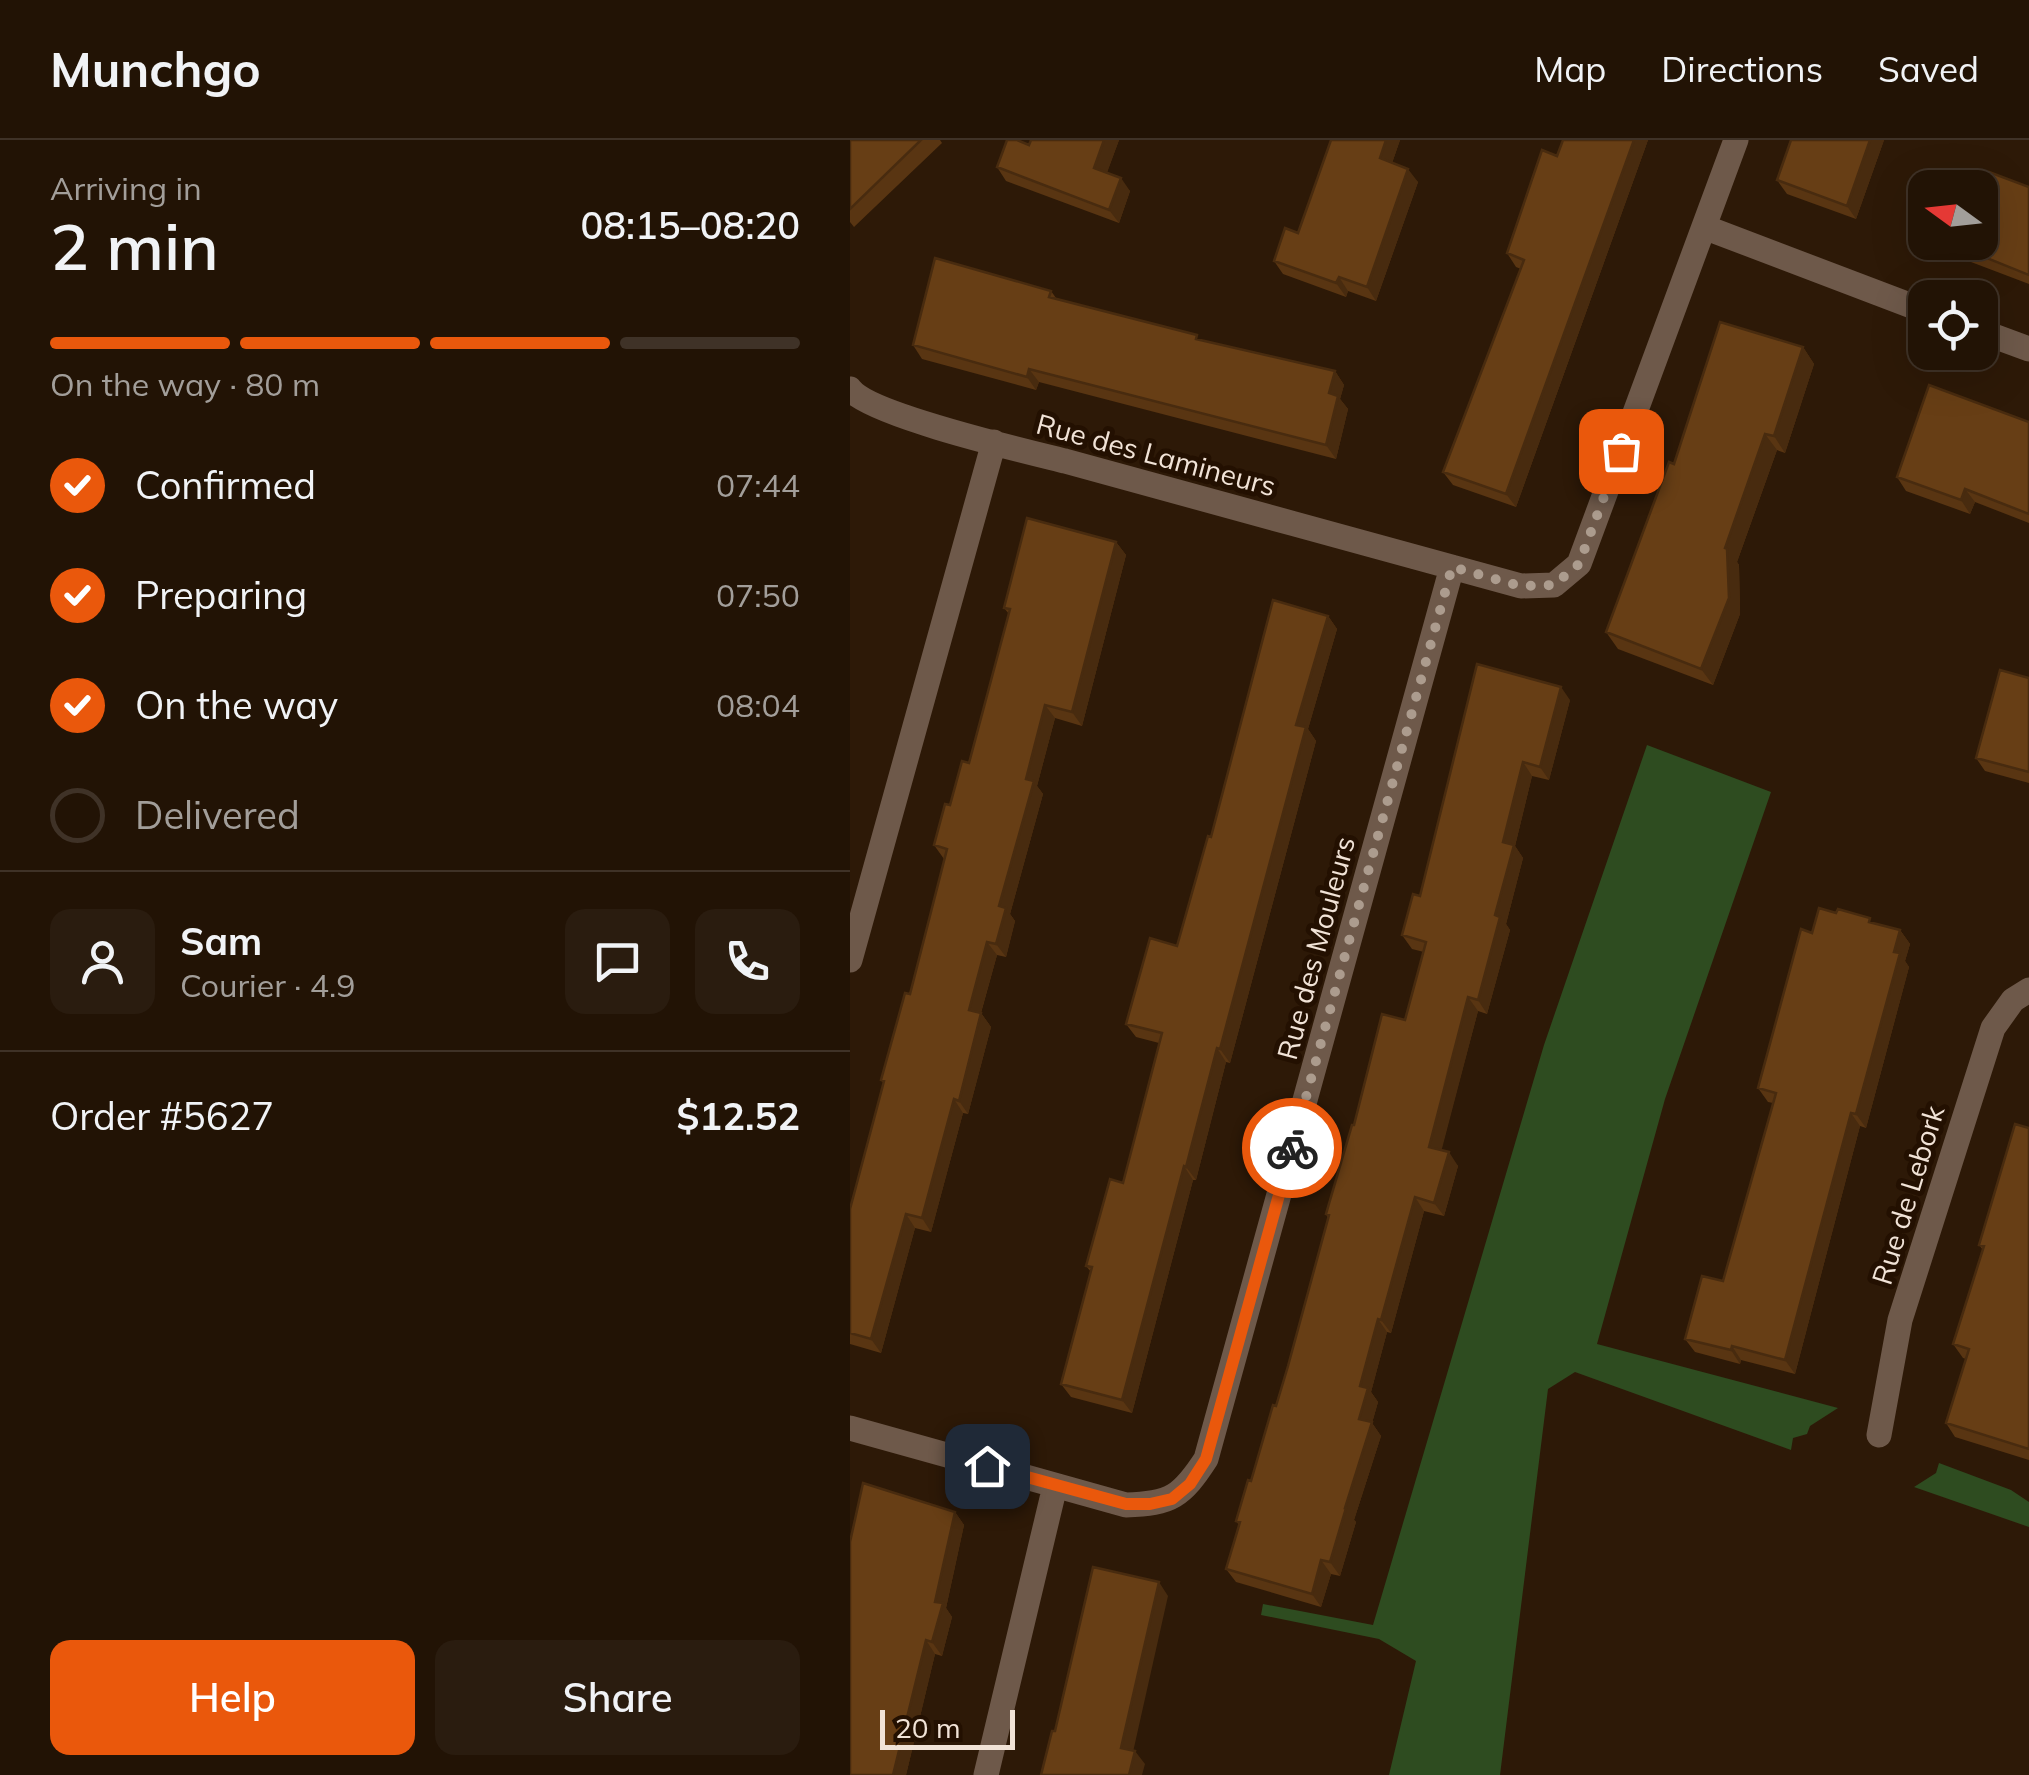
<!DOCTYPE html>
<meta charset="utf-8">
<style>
:root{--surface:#221305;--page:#2a1c0f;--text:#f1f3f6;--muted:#a29e9a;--line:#3f3227;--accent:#ea580c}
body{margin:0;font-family:Mulish,sans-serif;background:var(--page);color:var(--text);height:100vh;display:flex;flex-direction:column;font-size:38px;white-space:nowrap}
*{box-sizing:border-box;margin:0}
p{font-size:32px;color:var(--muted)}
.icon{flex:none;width:55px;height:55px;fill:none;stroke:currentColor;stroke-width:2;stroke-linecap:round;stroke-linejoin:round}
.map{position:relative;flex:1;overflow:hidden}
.details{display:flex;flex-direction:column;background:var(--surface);width:850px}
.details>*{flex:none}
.needle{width:65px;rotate:285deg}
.buttons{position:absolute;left:1058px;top:30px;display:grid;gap:20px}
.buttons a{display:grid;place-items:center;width:90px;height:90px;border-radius:20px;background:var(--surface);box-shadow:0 10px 40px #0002,0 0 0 2px var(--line);font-size:50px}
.scale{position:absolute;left:30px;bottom:25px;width:135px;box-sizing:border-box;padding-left:10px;border:5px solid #f1e3d7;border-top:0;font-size:28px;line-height:35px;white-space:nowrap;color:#f1e3d7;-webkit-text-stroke:8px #231001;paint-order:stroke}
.pin{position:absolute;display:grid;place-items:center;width:85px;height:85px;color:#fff;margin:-42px;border-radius:20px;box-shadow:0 5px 15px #0006}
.courier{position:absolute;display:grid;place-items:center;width:100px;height:100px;margin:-50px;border:8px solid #ea580c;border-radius:50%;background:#fff;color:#222;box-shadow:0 2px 12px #0007}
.overview em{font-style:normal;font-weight:600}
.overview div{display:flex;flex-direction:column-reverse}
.overview{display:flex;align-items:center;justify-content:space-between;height:170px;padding:0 50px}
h1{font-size:65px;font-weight:600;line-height:75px}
.bar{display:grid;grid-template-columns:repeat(4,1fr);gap:15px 10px;align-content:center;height:120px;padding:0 50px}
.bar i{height:12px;border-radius:8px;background:var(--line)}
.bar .current{background:var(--accent)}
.bar p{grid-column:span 4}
.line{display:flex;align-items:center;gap:25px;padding:0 50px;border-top:2px solid var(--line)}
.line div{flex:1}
.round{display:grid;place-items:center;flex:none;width:105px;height:105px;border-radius:20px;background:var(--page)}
ol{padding:0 50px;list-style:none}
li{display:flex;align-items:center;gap:30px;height:110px}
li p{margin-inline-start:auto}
li .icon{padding:10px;border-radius:50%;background:var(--accent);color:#fff;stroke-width:4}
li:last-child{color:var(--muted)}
li i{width:55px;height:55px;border:5px solid var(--line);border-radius:50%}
.primary-button{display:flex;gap:20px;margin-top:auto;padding:20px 50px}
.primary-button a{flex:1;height:115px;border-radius:20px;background:var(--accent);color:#fff;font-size:40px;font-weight:600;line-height:115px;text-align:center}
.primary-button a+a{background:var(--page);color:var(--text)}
header{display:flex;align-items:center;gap:60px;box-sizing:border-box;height:140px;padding:0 50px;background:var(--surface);border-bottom:2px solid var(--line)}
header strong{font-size:48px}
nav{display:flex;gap:55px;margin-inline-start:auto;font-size:35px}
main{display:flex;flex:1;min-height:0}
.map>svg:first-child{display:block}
.green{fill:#2e4c20}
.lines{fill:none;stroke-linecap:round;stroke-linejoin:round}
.minor{stroke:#6e594a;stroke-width:25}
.wall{fill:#593512}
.shaded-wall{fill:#482b0f}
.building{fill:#673e15;stroke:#482b0f;stroke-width:2.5}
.done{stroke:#ac9c8e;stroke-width:10;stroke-dasharray:0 18}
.route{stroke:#ea580c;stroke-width:12}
.labels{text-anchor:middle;stroke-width:10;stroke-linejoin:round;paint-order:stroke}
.street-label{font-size:28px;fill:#f1e3d7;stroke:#231001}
</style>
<header>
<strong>Munchgo</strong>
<nav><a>Map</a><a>Directions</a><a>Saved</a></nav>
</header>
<main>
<section class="details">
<div class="overview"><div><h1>2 min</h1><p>Arriving in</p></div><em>08:15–08:20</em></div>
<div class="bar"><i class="current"></i><i class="current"></i><i class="current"></i><i></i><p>On the way · 80 m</p></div>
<ol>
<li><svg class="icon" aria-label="check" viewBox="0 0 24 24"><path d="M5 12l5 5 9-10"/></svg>Confirmed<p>07:44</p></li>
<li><svg class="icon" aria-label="check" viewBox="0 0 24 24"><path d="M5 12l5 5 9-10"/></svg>Preparing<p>07:50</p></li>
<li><svg class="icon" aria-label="check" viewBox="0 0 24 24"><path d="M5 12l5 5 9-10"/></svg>On the way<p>08:04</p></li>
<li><i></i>Delivered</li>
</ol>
<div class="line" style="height:180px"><a class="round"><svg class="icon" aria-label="person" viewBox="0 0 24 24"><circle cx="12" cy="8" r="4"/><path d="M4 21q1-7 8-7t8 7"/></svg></a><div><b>Sam</b><p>Courier · 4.9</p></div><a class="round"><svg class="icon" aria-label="chat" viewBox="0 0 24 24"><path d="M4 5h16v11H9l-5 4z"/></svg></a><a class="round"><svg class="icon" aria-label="phone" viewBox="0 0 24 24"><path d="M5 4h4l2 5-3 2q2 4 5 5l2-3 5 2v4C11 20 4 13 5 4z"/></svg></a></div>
<div class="line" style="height:130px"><div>Order #5627</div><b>$12.52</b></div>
<div class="primary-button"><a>Help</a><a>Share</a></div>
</section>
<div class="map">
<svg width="1179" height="1635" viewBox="0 0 1179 1635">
<rect width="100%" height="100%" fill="#2d1907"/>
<!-- green -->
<path class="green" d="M797,605L921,652L815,959L747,1204L988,1268L960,1286L957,1294L943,1298L941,1310L725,1232L698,1249L650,1635H539L566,1521L529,1499L411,1475L413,1464L523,1485L694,905Z
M1089,1323L1161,1350L1179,1362V1387L1064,1347L1086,1333Z"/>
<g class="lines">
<!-- minor -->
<path class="minor" d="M854,87L1075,171
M1130,191L1179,209
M0,249C20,275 175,311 215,321C367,363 519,404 671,446L704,445L729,424L886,0
M0,820L144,302
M0,1288L276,1365C321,1364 332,1356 356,1319L602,427
M1029,1295L1050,1180L1143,888L1163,860L1179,850
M136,1635L205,1346"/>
</g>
<!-- wall -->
<path class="wall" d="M0,0H90L92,3L4,87L0,82Z
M181,0H269L257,32L280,51L269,83L156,41L147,27L179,5Z
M481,0H550L542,23L568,42L526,161L498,151L496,157L433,134L424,121L448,93Z
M713,0H798L666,367L603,345L593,332L671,129L666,127L657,113L707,16Z
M1034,0L1006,79L937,54L927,40Z
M1179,47V144L1121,122L1112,108Z
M201,151L206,158L351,200L485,231L494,245L490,259L498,269L486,319L189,242L186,250L72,219L63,205Z
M953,207L964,224L935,313L927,310L887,422L889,425L890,474L863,545L768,509L756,492L824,324Z
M1179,282V383L1125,362L1120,374L1056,351L1047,337Z
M266,402L276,415L232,586L205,578L187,646L193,654L160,774L165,781L156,817L147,815L131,873L141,887L118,974L113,973L81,1092L65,1088L31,1213L0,1204V1069L34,944L31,940L60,854L94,719L84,705L100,665L119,623L159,474L154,468Z
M478,476L487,489L458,589L466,601L380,923L376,922L346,1040H343L282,1273L221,1257L211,1244L241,1132L236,1126L273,1043L309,903L286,897L276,884L327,806L361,697Z
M1179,538V643L1135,631L1126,618Z
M720,560L699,640L682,636L665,706L673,718L656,784L660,790L637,874L628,871L591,1010L608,1026L594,1076L574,1071L541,1193L537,1192L521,1252L528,1262L522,1283L531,1296L504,1380L506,1382L490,1436L481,1434L471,1467L386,1442L376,1429L389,1385L386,1381L401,1341L438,1226L478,1078L476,1074L504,985L555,880L574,812L562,809L552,795L570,756Z
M1023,783L1050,790L1060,804L1055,821L1059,827L1016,988L1010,986L945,1234L891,1220L890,1224L845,1212L835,1199L873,1141L923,963L918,962L908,948L962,793Z
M1179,988V1320L1105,1297L1096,1283L1116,1219L1113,1218L1103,1204L1133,1110L1129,1105Z
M105,1372L114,1385L96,1468L102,1477L92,1516L85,1514L56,1635H0Z"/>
<!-- shaded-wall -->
<path class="shaded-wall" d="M254,0H269L254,41L244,28Z
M536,0H550L539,32L530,18Z
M784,0H798L666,367L656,354Z
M1020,0H1034L1006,79L997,66Z
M558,29L568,42L526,161L517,147Z
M271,38L280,51L269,83L259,70Z
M489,137L498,151L496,157L486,143Z
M953,207L964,224L935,313L924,296Z
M179,229L189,242L186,250L177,237Z
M485,231L494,245L490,259L498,269L486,319L476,305L479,253Z
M915,294L927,310L887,422L889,425L890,474L863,545L851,529L875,408Z
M1115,349L1125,362L1120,374L1111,360Z
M266,402L276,415L232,586L222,572Z
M478,476L487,489L458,589L466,601L380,923L370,909L446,585Z
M711,547L720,560L699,640L690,627Z
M195,565L205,578L187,646L193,654L160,774L165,781L156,817L146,804L149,766L176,639Z
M673,622L682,636L665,706L673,718L656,784L660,790L637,874L628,860L645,775L653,702Z
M1050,790L1060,804L1055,821L1059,827L1016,988L1006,974Z
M137,802L147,815L128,883L119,870Z
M618,857L628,871L589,1020L579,1007Z
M131,873L141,887L118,974L109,961Z
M367,908L376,922L346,1040L336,1027Z
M104,959L113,973L81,1092L72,1078Z
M1001,973L1010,986L945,1234L935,1220Z
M599,1012L608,1026L594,1076L584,1063Z
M334,1026L343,1040L282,1273L272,1260Z
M565,1057L574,1071L541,1193L531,1180Z
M56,1074L65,1088L31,1213L21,1199Z
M528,1179L537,1192L521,1252L528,1262L522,1283L531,1296L504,1380L506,1382L490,1436L480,1422L495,1368L510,1246Z
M882,1206L891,1220L890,1224L881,1210Z
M105,1372L114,1385L96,1468L102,1477L92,1516L82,1502L85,1462Z
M471,1420L481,1434L471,1467L462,1454Z
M309,1442L318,1456L281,1621L271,1608Z
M76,1500L85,1514L56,1635H43Z
M285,1611L295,1624L292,1635H279Z"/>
<!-- building -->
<path class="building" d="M0,0H71L0,69Z
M157,0H167L179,5L181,0H254L244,28L271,38L259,70L147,27Z
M481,0H536L530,18L558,29L517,147L489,137L486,143L424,121L435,88L448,93Z
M713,0H784L656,354L593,332L674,120L657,113L692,10L707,16Z
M941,0H1020L997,66L927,40Z
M1139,32L1179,47V135L1112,108L1114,102H1130V58Z
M85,118L201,151L199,157L347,195L346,199L485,231L479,253L488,256L476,305L179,229L177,237L63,205Z
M870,182L953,207L924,296L915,294L875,408L877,409L879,458L851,529L756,492L819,322L824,324Z
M1079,245L1179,282V374L1115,349L1111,360L1047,337Z
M177,378L266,402L222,572L195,565L176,639L184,641L149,766L156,768L146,804L137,802L119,870L131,873L109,961L104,959L72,1078L56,1074L21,1199L0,1193V1069L34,941L31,940L55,853L60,854L97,709L84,705L95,664L100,665L112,621L119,623L160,469L154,468Z
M423,460L478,476L446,585L456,587L370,909L367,908L336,1027L334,1026L272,1260L211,1244L242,1127L236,1126L260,1039L273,1043L312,893L276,884L300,798L327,806L358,696L361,697Z
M627,524L711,547L690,627L673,622L653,702L664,705L645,775L650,777L628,860L618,857L579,1007L599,1012L584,1063L565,1057L531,1180L528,1179L510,1246L518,1248L509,1279L522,1282L495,1368H496L480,1422L471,1420L462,1454L376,1429L390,1382L386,1381L398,1340L401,1341L423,1265L426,1266L438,1226L479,1075L476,1074L502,985H504L532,874L555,880L576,802L552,795L563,754L570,756Z
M1150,530L1179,538V632L1126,618Z
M969,768L986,773L988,769L1020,778L1019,782L1050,790L1044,812L1050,813L1006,974L1001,973L935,1220L882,1206L881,1210L835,1199L852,1136L873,1141L926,953L908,948L951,789L962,793Z
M1165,984L1179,988V1309L1096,1283L1119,1209L1103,1204L1134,1106L1129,1105Z
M13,1343L105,1372L85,1462L93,1463L82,1502L76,1500L43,1635H0V1402Z
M243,1427L309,1442L271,1608L285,1611L279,1635H191L202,1591H205Z"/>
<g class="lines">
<!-- done -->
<path class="done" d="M442,1008L602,427L670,446L704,445L729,424L771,311"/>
<!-- route -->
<path class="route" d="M137,1326L276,1364H300L322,1359L340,1344L356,1319L442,1008"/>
</g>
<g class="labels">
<!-- street labels -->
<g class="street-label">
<text transform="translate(306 315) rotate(15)" y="10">Rue des Lamineurs</text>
<text transform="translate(466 808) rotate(-75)" y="10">Rue des Mouleurs</text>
<text transform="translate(1058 1055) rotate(-73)" y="10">Rue de Lebork</text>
</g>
</g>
</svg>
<div class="buttons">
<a><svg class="needle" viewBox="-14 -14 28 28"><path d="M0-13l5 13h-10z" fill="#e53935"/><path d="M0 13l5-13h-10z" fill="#a29e9a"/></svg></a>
<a><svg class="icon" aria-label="locate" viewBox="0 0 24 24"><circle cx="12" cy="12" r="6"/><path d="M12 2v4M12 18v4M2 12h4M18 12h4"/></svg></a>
</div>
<div class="scale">20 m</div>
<div class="pin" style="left:771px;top:311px;background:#ea580c"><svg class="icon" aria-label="bag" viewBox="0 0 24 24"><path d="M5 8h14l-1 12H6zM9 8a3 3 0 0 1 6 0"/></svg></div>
<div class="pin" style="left:137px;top:1326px;background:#1f2937"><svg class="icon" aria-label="home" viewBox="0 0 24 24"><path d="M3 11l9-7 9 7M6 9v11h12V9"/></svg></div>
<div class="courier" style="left:442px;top:1008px"><svg class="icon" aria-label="bike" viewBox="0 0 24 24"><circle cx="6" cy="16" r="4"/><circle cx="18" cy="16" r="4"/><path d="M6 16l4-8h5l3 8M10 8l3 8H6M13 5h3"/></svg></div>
</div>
</main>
